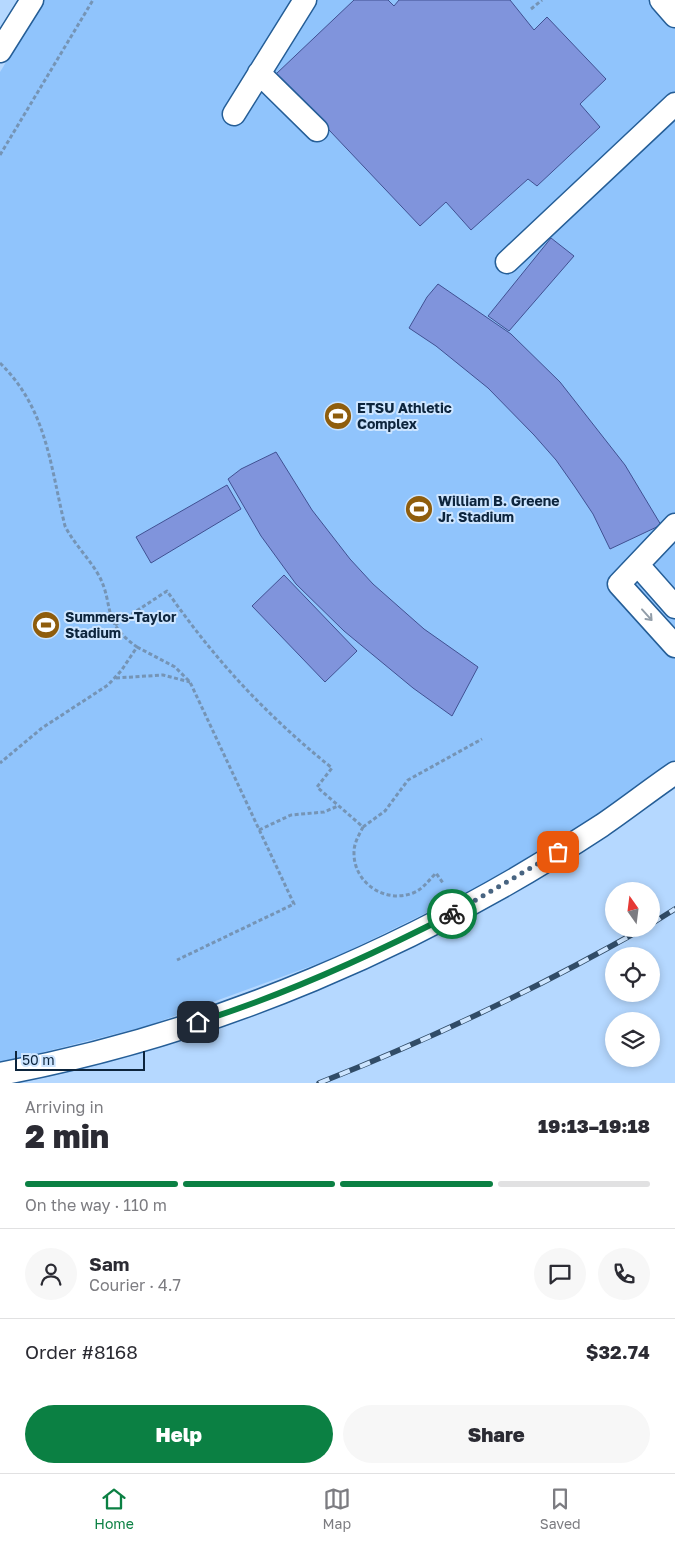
<!DOCTYPE html>
<meta charset="utf-8">
<style>
:root{--surface:#fff;--page:#f7f7f7;--text:#2b2b33;--muted:#7c7c81;--line:#e1e1e2;--accent:#0b8043}
body{margin:0;font-family:"Golos Text",sans-serif;background:var(--page);color:var(--text);height:100vh;display:flex;flex-direction:column;font-size:19px;white-space:nowrap}
*{box-sizing:border-box;margin:0}
p{font-size:16px;color:var(--muted)}
.icon{flex:none;width:28px;height:28px;fill:none;stroke:currentColor;stroke-width:2;stroke-linecap:round;stroke-linejoin:round}
.map{position:relative;height:1083px;overflow:hidden}
.side{display:flex;flex-direction:column;background:var(--surface);flex:1}
.side>*{flex:none}
.needle{width:32px;rotate:346deg}
.buttons{position:absolute;left:605px;top:882px;display:grid;gap:10px}
.buttons a{display:grid;place-items:center;width:55px;height:55px;border-radius:50%;background:var(--surface);box-shadow:0 2px 8px #0003;font-size:25px}
.scale{position:absolute;left:15px;bottom:12px;width:130px;box-sizing:border-box;padding-left:5px;border:2px solid #0d253d;border-top:0;font-size:14px;line-height:18px;white-space:nowrap;color:#0d253d;-webkit-text-stroke:4px #cde5ff;paint-order:stroke}
.pin{position:absolute;display:grid;place-items:center;width:42px;height:42px;color:#fff;margin:-21px;border-radius:10px;box-shadow:0 2px 8px #0006}
.courier{position:absolute;display:grid;place-items:center;width:50px;height:50px;margin:-25px;border:4px solid #0b8043;border-radius:50%;background:#fff;color:#222;box-shadow:0 1px 6px #0007}
.headline em{font-style:normal;font-weight:800}
.headline div{display:flex;flex-direction:column-reverse}
.headline{display:flex;align-items:center;justify-content:space-between;height:85px;padding:0 25px}
h1{font-size:32px;font-weight:800;line-height:38px}
.bar{display:grid;grid-template-columns:repeat(4,1fr);gap:8px 5px;align-content:center;height:60px;padding:0 25px}
.bar i{height:6px;border-radius:4px;background:var(--line)}
.bar .current{background:var(--accent)}
.bar p{grid-column:span 4}
.line{display:flex;align-items:center;gap:12px;padding:0 25px;border-top:1px solid var(--line)}
.line div{flex:1}
.round{display:grid;place-items:center;flex:none;width:52px;height:52px;border-radius:26px;background:var(--page)}
.action{display:flex;gap:10px;margin-top:auto;padding:10px 25px}
.action a{flex:1;height:58px;border-radius:30px;background:var(--accent);color:#fff;font-size:20px;font-weight:800;line-height:58px;text-align:center}
.action a+a{background:var(--page);color:var(--text)}
.menu{display:flex;justify-content:space-around;align-items:center;height:70px;border-top:1px solid var(--line);background:var(--surface);font-size:14px;color:var(--muted)}
.menu a{display:grid;justify-items:center;gap:2px}
.menu .current{color:var(--accent)}
.map>svg:first-child{display:block}
.green{fill:#90c4fc}
.building{fill:#8094dc;stroke:#405192}
.lines{fill:none;stroke-linecap:round;stroke-linejoin:round}
.minor-casing{stroke:#255e97;stroke-width:25}
.path{stroke:#7594b5;stroke-width:3;stroke-dasharray:4 2.5;stroke-linecap:butt}
.minor{stroke:#fff;stroke-width:22}
.rail-casing{stroke:#314c67;stroke-width:5.5}
.rail{stroke:#cde5ff;stroke-width:4;stroke-dasharray:11;stroke-linecap:butt}
.oneway{stroke:#929da8}
.done{stroke:#486481;stroke-width:5;stroke-dasharray:0 9}
.route{stroke:#0b8043;stroke-width:6}
.labels{text-anchor:middle;stroke-width:4;stroke-linejoin:round;paint-order:stroke}
.poi-label{font-size:14px;font-weight:bold;fill:#0d253d;stroke:#cde5ff;text-anchor:start}
</style>
<div class="map">
<svg width="675" height="1083" viewBox="0 0 675 1083">
<rect width="100%" height="100%" fill="#b5d8ff"/>
<!-- green -->
<path class="green" d="M44,0H675V760L596,816L475,889L336,957L147,1026L0,1063V72Z"/>
<!-- building -->
<path class="building" d="M354,0H388L394,6L399,0H510L534,30L547,17L606,79L580,104L600,127L537,186L528,179L471,230L446,202L420,226L276,74Z
M551,238L574,256L509,331L488,316Z
M438,284L511,334L560,382L625,465L661,525L610,549L593,514L575,487L556,460L534,435L488,388L436,346L409,328L427,297Z
M276,452L312,510L350,559L373,584L424,629L478,667L452,716L413,688L344,631L296,584L261,536L228,479L241,469Z
M227,485L241,509L151,563L136,537Z
M284,575L357,651L325,682L252,606Z"/>
<g class="lines">
<defs>
<path id="minor" d="M661,0L675,16
M0,51L32,0
M259,73L317,130
M234,114L305,0
M507,262L675,104
M675,525L619,584L675,646
M638,565L675,607
M0,1074C214,1034 420,945 601,826C626,809 650,790 675,773"/>
</defs>
<!-- minor casing -->
<use href="#minor" class="minor-casing"/>
<!-- path -->
<path class="path" d="M531,9L542,0
M0,155L93,0
M0,363C47,409 50,465 65,526C74,544 88,557 98,574C115,604 100,621 137,647L121,671L108,685L42,728L0,763
M115,625L167,591C215,660 266,715 332,768L317,787L363,827L385,811L408,780L482,739
M137,647L175,667L190,682L294,904L177,960
M116,678L163,675L190,682
M363,827C359,835 354,843 354,852C353,882 384,904 413,893C423,889 428,881 436,873L443,883
M259,830L291,815L324,812L338,806"/>
<!-- minor -->
<use href="#minor" class="minor"/>
<defs>
<path id="rail" d="M651,924L675,909
M319,1083C431,1039 538,988 642,929"/>
</defs>
<!-- rail casing -->
<use href="#rail" class="rail-casing"/>
<!-- rail -->
<use href="#rail" class="rail"/>
</g>
<!-- one-way arrows -->
<defs><path id="oneway-shaft" d="M-6 0H5M1.5-3L5.5 0L1.5 3" fill="none" stroke-width="1.6" stroke-linecap="round" stroke-linejoin="round" transform="scale(1.25)"/></defs>
<use class="oneway" href="#oneway-shaft" transform="translate(647 615) rotate(48)"/>
<g class="lines">
<!-- done -->
<path class="done" d="M452,914L558,852"/>
<!-- route -->
<path class="route" d="M198,1022C285,995 370,956 452,914"/>
</g>
<!-- icons -->
<defs>
<symbol id="stadium-disc" viewBox="-11 -11 22 22"><circle r="9.5" fill="#8f5d0c" stroke="#cde5ff"/><path d="M0-5a6.5 5 0 1 0 0 10a6.5 5 0 1 0 0-10ZM-3.5-1.8h7v3.6h-7Z" fill="#fff"/></symbol>
</defs>
<g fill-rule="evenodd">
<use href="#stadium-disc" x="322" y="400" width="32" height="32"/>
<use href="#stadium-disc" x="403" y="493" width="32" height="32"/>
<use href="#stadium-disc" x="30" y="609" width="32" height="32"/>
</g>
<g class="labels">
<!-- poi labels -->
<g class="poi-label">
<text x="357" y="413">ETSU Athletic<tspan x="357" dy="16">Complex</tspan></text>
<text x="438" y="506">William B. Greene<tspan x="438" dy="16">Jr. Stadium</tspan></text>
<text x="65" y="622">Summers-Taylor<tspan x="65" dy="16">Stadium</tspan></text>
</g>
</g>
</svg>
<div class="buttons">
<a><svg class="needle" viewBox="-14 -14 28 28"><path d="M0-13l5 13h-10z" fill="#e53935"/><path d="M0 13l5-13h-10z" fill="#7c7c81"/></svg></a>
<a><svg class="icon" aria-label="locate" viewBox="0 0 24 24"><circle cx="12" cy="12" r="6"/><path d="M12 2v4M12 18v4M2 12h4M18 12h4"/></svg></a>
<a><svg class="icon" aria-label="layers" viewBox="0 0 24 24"><path d="M12 4l9 5-9 5-9-5zM3 14l9 5 9-5"/></svg></a>
</div>
<div class="scale">50 m</div>
<div class="pin" style="left:558px;top:852px;background:#ea580c"><svg class="icon" aria-label="bag" viewBox="0 0 24 24"><path d="M5 8h14l-1 12H6zM9 8a3 3 0 0 1 6 0"/></svg></div>
<div class="pin" style="left:198px;top:1022px;background:#1f2937"><svg class="icon" aria-label="home" viewBox="0 0 24 24"><path d="M3 11l9-7 9 7M6 9v11h12V9"/></svg></div>
<div class="courier" style="left:452px;top:914px"><svg class="icon" aria-label="bike" viewBox="0 0 24 24"><circle cx="6" cy="16" r="4"/><circle cx="18" cy="16" r="4"/><path d="M6 16l4-8h5l3 8M10 8l3 8H6M13 5h3"/></svg></div>
</div>
<section class="side">
<div class="headline"><div><h1>2 min</h1><p>Arriving in</p></div><em>19:13–19:18</em></div>
<div class="bar"><i class="current"></i><i class="current"></i><i class="current"></i><i></i><p>On the way · 110 m</p></div>
<div class="line" style="height:90px"><a class="round"><svg class="icon" aria-label="person" viewBox="0 0 24 24"><circle cx="12" cy="8" r="4"/><path d="M4 21q1-7 8-7t8 7"/></svg></a><div><b>Sam</b><p>Courier · 4.7</p></div><a class="round"><svg class="icon" aria-label="chat" viewBox="0 0 24 24"><path d="M4 5h16v11H9l-5 4z"/></svg></a><a class="round"><svg class="icon" aria-label="phone" viewBox="0 0 24 24"><path d="M5 4h4l2 5-3 2q2 4 5 5l2-3 5 2v4C11 20 4 13 5 4z"/></svg></a></div>
<div class="line" style="height:65px"><div>Order #8168</div><b>$32.74</b></div>
<div class="action"><a>Help</a><a>Share</a></div>
</section>
<nav class="menu">
<a class="current"><svg class="icon" aria-label="home" viewBox="0 0 24 24"><path d="M3 11l9-7 9 7M6 9v11h12V9"/></svg>Home</a>
<a><svg class="icon" aria-label="map" viewBox="0 0 24 24"><path d="M3 6l6-2 6 2 6-2v14l-6 2-6-2-6 2zM9 4v14M15 6v14"/></svg>Map</a>
<a><svg class="icon" aria-label="saved" viewBox="0 0 24 24"><path d="M7 4h10v16l-5-4-5 4z"/></svg>Saved</a>
</nav>
